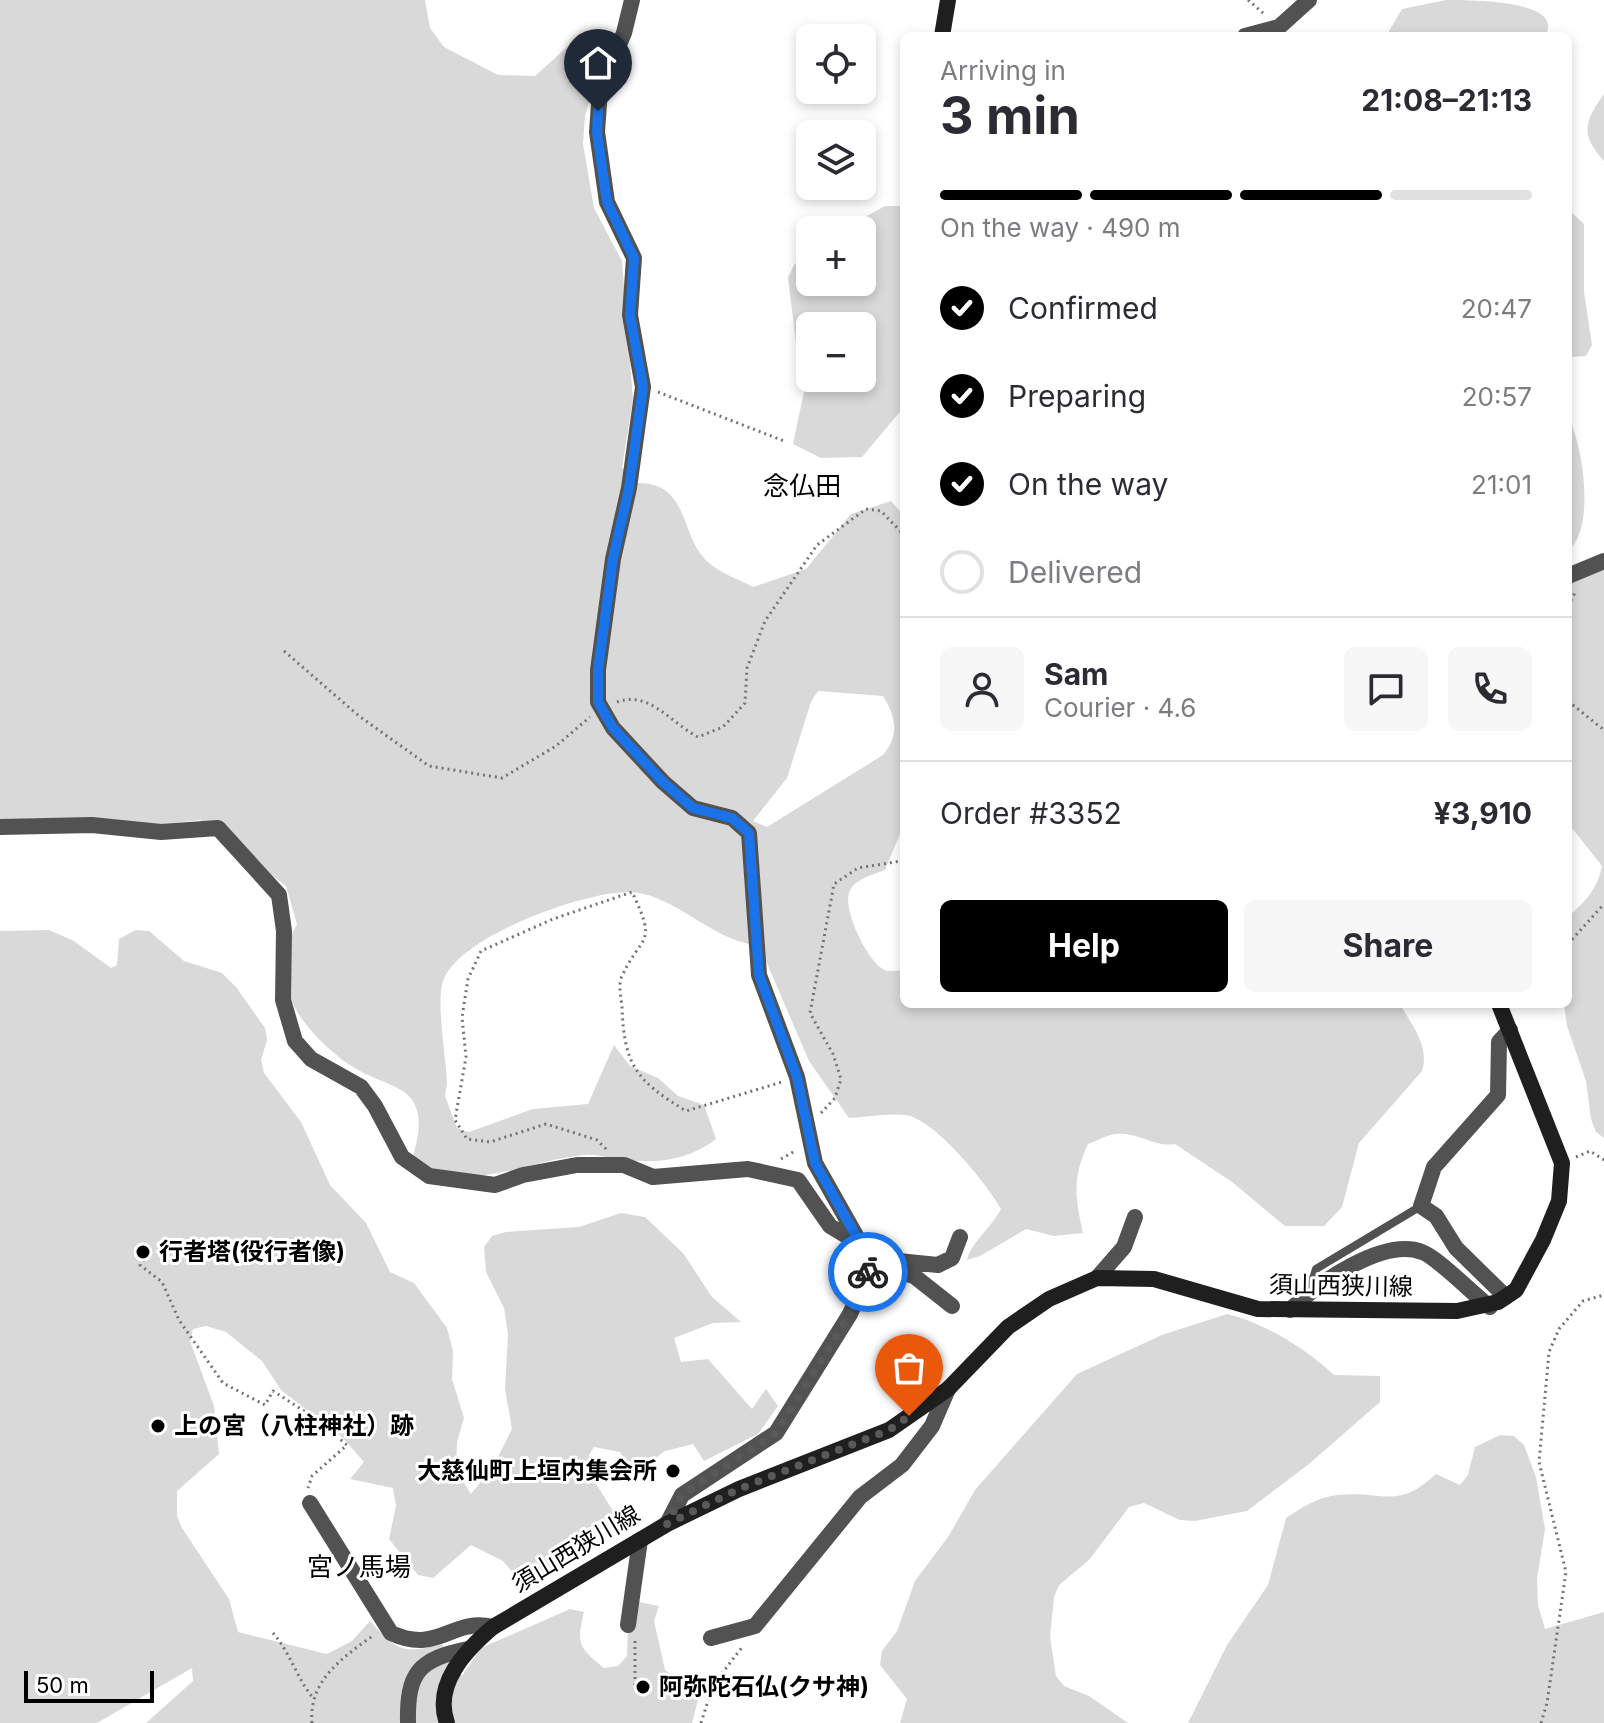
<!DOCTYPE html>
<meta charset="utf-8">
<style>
:root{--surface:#fff;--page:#f7f7f7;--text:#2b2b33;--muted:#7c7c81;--line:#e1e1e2;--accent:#000}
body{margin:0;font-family:Inter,"Noto Sans JP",sans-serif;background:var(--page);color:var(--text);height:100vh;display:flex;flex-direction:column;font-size:30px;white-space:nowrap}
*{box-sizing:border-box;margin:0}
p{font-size:26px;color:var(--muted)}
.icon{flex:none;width:44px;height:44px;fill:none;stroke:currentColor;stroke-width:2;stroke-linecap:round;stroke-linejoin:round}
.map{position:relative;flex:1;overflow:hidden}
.side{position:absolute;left:900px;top:32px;width:672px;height:976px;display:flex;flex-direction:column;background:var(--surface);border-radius:12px;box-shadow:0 4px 12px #0003}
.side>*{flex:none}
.fabs{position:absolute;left:796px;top:24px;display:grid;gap:16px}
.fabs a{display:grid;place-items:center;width:80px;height:80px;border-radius:12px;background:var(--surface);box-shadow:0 4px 12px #0003;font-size:40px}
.scale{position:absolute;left:24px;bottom:20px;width:130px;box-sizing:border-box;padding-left:8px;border:4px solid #000;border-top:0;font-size:22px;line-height:28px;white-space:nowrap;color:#000;-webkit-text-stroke:6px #fff;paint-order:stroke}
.pin{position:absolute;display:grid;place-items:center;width:68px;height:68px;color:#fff;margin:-82px -34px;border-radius:50% 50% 50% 0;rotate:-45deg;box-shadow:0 0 8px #0007}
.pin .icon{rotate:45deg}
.courier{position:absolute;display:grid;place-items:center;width:80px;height:80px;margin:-40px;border:6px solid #1a73e8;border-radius:50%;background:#fff;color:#222;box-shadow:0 2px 10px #0007}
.summary em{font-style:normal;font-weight:700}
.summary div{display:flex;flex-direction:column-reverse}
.summary{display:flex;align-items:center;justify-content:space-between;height:136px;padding:0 40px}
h1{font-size:52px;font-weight:700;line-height:60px}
.bar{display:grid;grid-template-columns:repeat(4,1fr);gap:12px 8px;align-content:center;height:96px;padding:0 40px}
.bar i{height:10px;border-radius:6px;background:var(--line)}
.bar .active{background:var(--accent)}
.bar p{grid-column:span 4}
.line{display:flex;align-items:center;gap:20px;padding:0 40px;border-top:2px solid var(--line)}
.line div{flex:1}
.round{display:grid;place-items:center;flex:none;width:84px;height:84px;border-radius:12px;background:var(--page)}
ol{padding:0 40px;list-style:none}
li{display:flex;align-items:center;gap:24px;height:88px}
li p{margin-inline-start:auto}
li .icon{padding:8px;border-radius:50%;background:var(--accent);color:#fff;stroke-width:4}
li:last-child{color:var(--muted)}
li i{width:44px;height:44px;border:4px solid var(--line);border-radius:50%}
.button{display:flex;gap:16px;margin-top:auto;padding:16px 40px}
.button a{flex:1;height:92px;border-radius:12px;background:var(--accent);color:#fff;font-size:32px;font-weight:700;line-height:92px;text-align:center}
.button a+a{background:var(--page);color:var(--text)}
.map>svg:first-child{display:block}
.green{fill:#d9d9d9;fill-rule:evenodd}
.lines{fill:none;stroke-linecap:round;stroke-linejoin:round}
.path{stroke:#747474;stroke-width:3;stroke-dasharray:2 4;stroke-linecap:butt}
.service{stroke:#525252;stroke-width:8}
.minor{stroke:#525252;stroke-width:16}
.secondary{stroke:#1f1f1f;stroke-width:16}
.done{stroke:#595959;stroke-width:8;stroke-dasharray:0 14.4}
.route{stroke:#1a73e8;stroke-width:10}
.poi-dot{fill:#000;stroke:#fff;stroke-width:3}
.labels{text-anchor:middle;stroke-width:6;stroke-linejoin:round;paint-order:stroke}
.poi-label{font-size:24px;font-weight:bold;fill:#000;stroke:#fff;text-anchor:start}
.street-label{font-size:24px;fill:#000;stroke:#fff}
.neighbourhood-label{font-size:26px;fill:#000;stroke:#fff}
</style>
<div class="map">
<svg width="1604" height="1723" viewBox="0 0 1604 1723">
<rect width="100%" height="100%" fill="#fff"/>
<!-- green -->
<path class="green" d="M0,0H425L430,28L444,47L498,75L535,76L576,39L609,32L585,116L583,144L594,208L622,261L633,399L622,468L638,483C691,483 679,538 709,563C720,573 740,580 753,587L806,569L851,514L891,501L904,516V824L885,870C873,875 853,879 849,893C843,910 868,964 885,970C890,972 898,970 904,970V1004H1400C1412,1026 1430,1046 1422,1071L1359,1143L1342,1207L1324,1226H1285L1232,1182L1175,1144C1156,1147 1144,1136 1125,1134C1112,1132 1100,1139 1088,1144C1072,1179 1075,1196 1083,1233L1054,1236L1026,1229L980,1256L967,1260C970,1244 991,1228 1001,1209C988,1185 934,1118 905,1115C887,1113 867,1117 849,1118L809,1061L760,947C750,944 740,942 730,938C699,925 666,894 631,892C587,890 451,938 442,985C437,1007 446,1058 447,1083L445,1096L457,1128L469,1132L533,1109L588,1104L614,1045L630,1066L658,1078L678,1096L704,1105L716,1139C686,1162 654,1164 617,1159C607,1158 596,1154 586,1155C527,1159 472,1196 412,1162C416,1143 424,1122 414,1103C407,1088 382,1082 368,1075C329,1058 270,998 284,952C287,942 293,933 297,924L286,886L200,820L123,829L34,818L0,821ZM818,691L883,696C896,718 900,734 883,755L767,827L753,821L787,778L811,702Z
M1446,0C1471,0 1567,0 1545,36H1386L1402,9Z
M1604,94V161C1580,135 1584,122 1604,94Z
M885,206H904V407L862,457L821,458L793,444L806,382L796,343L788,278L794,265L810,248V282H862V230H841ZM810,326H862V378H810Z
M1568,209L1584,224V292L1592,345L1586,356L1568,357Z
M1568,417C1583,444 1596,529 1568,551Z
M1604,567V1138L1596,1132L1591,1119L1586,1081L1567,1026L1564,1004H1568V917C1585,902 1598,888 1602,866L1568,823V584Z
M49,930L74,941L111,968L117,965L119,939L136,930L149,931L184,961L222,973L236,987L265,1028L267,1040L261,1060L264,1073L301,1122L330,1185L366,1223L390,1272L414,1283L447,1328L453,1351L452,1379L464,1418L457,1442L456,1470L471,1494L494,1465L512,1429L505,1389L508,1334L504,1308L486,1272L484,1247L492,1236L506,1232L579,1227L621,1213L645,1217L683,1253L712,1297L741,1322L713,1323L674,1338L681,1362L708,1359L752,1409L766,1389L778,1406L758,1434L704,1461L693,1444L665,1451L633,1474L620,1452L594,1447L589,1455L595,1482L623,1527L527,1589L503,1561L471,1545L433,1578L418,1575L389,1539L396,1506L393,1488L350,1479L364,1462L343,1438L281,1390L262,1361L226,1332L206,1326L193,1329L190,1341L214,1406L219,1454L177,1491V1516L182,1528L229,1599L238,1632L327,1654L352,1641L370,1621C396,1650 403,1655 442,1644L462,1676L481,1648L570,1609L584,1612C576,1645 579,1647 604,1668L618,1666L627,1656L629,1600L659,1606L654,1621L665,1670L700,1692L692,1723H146L193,1681L192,1668L97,1723H0V931Z
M1227,1314C1265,1323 1306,1349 1334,1375L1380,1376V1402L1309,1464L1247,1511L1195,1521L1180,1520L1144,1503L1129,1507L1089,1560L1059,1585L1054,1597L1050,1637L1056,1676L1064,1686L1089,1696L1128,1723H900L907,1699L880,1665L882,1651L897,1631L915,1581L948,1537L975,1490L1077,1374L1162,1335Z
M1500,1435L1514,1436L1524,1445L1536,1477L1545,1529L1537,1579L1538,1605L1545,1629L1604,1612V1723H1188L1227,1645L1268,1585L1286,1518C1301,1508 1318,1497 1337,1495C1384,1490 1396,1511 1436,1474L1460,1485L1468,1475L1475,1447Z"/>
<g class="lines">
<!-- path -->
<path class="path" d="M1248,0L1263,13
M658,392L784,441
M1568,606L1576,591
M284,651L359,716L429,766L502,778L556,746L590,717
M1568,701L1604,730
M617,702C649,690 671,723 698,737L723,727L745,703L747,668L765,621L817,545L866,509L881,511L904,535
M1568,944L1604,904
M821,1113L835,1098L841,1079L833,1054L810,1013L834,884L858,868L901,861L904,856
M606,1149L597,1140L546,1124L490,1142L467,1139L455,1120L466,1057L462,1017L468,979L481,951L553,919L632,892C658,946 642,933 622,976C618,984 621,998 622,1007C624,1066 637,1081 686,1111L782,1082
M1576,1157L1590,1151L1604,1160
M781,1159L795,1151
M151,1250L140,1265L162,1282L179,1320L223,1383L265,1405L273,1391L315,1418L347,1445L312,1476L308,1488
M273,1633C290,1652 297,1679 314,1699
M635,1641V1687
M312,1723C308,1681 343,1657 374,1635
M701,1723L713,1685L743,1646
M1541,1723L1547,1703L1566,1572L1539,1462L1549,1352L1559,1329L1583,1301L1604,1295"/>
<!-- service -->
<path class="service" d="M1309,1292L1316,1269L1421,1206"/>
<!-- minor -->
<path class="minor" d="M632,0L624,33L600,90L597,132L607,202L634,258L630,315L643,387L629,488L613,559L598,670V702L613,728L663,782L693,808L732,818L749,833L759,975L797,1077L815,1163L872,1264L850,1314L776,1433L682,1495L667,1524
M1245,36L1279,27L1309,0
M1568,576L1604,561
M0,827L92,825L161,832L218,828L279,895L284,931L283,1000L295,1041L311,1059L361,1087L375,1106L402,1157L429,1176L495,1185L523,1175L577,1165H624L653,1177L748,1169L798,1180L830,1226L860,1244
M868,1258L938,1265L952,1258L960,1237
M881,1266L914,1276L952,1306
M1097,1278L1124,1247L1135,1217
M1506,1297L1456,1248L1436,1216L1421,1206L1434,1167L1498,1095L1499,1042L1510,1030
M1290,1310C1317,1284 1383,1237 1422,1252C1437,1257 1474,1295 1490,1307
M310,1503L391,1633C439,1655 451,1617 493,1627
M628,1625L640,1540
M711,1638L755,1626L860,1497L902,1465L932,1426L948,1389
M408,1723C407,1673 418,1659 468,1649"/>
<!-- secondary -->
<path class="secondary" d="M942,36L948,0
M447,1723C433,1684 466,1650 493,1627L667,1524L739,1489L889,1430L948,1389L1008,1327L1049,1299L1097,1278L1154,1279L1258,1309L1457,1311L1498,1302L1516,1290L1543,1240L1559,1201L1562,1163L1499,1004"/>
</g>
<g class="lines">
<!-- done -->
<path class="done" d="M868,1272L850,1314L776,1433L682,1495L667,1524L739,1489L889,1430L909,1416"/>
<!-- route -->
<path class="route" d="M598,111L597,132L607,202L634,258L630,315L643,387L629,488L613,559L598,670V702L613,728L663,782L693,808L732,818L749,833L759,975L797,1077L815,1163L872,1264L868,1272"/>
</g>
<!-- markers -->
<g class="poi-dot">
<circle cx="143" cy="1252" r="8"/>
<circle cx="158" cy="1426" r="8"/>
<circle cx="673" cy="1471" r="8"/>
<circle cx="643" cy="1687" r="8"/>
</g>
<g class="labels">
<!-- poi labels -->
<g class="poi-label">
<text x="159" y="1260">行者塔(役行者像)</text>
<text x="174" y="1434">上の宮（八柱神社）跡</text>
<text x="657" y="1479" text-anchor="end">大慈仙町上垣内集会所</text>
<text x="659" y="1695">阿弥陀石仏(クサ神)</text>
</g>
<!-- street labels -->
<g class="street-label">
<text transform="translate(1341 1286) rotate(1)" y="8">須山西狭川線</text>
<text transform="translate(576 1549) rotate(-31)" y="8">須山西狭川線</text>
</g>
<!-- neighbourhood labels -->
<g class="neighbourhood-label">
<text x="802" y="495">念仏田</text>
<text x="359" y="1576">宮ノ馬場</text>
</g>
</g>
</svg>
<div class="fabs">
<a><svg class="icon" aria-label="locate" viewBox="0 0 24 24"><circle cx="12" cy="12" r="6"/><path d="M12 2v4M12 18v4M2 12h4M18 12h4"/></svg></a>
<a><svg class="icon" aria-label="layers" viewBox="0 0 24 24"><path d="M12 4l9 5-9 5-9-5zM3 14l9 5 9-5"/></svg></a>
<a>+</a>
<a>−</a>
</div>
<div class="scale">50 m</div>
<div class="pin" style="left:909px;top:1416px;background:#ea580c"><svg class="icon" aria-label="bag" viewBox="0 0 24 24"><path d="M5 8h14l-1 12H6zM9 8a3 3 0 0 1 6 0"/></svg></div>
<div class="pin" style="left:598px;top:111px;background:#1f2937"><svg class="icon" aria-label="home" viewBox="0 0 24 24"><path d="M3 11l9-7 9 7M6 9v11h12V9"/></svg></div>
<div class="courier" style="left:868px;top:1272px"><svg class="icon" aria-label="bike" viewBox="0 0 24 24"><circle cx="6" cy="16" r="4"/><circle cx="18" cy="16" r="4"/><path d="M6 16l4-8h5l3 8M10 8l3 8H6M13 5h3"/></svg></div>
<section class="side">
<div class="summary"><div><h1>3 min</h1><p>Arriving in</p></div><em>21:08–21:13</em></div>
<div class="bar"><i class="active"></i><i class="active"></i><i class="active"></i><i></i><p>On the way · 490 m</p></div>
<ol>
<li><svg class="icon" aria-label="check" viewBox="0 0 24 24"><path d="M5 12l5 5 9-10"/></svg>Confirmed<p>20:47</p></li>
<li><svg class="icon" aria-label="check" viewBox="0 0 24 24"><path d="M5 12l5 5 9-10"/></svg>Preparing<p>20:57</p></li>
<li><svg class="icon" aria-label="check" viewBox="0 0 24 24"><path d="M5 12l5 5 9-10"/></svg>On the way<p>21:01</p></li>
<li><i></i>Delivered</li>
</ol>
<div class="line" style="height:144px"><a class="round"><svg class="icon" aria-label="person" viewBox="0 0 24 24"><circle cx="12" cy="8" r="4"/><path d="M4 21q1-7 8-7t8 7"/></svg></a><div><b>Sam</b><p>Courier · 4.6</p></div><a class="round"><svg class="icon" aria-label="chat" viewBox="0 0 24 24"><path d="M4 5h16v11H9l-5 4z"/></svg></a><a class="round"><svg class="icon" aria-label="phone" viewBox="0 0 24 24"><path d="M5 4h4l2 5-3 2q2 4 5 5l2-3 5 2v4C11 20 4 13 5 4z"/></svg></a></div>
<div class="line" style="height:104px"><div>Order #3352</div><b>¥3,910</b></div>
<div class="button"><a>Help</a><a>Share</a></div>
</section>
</div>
